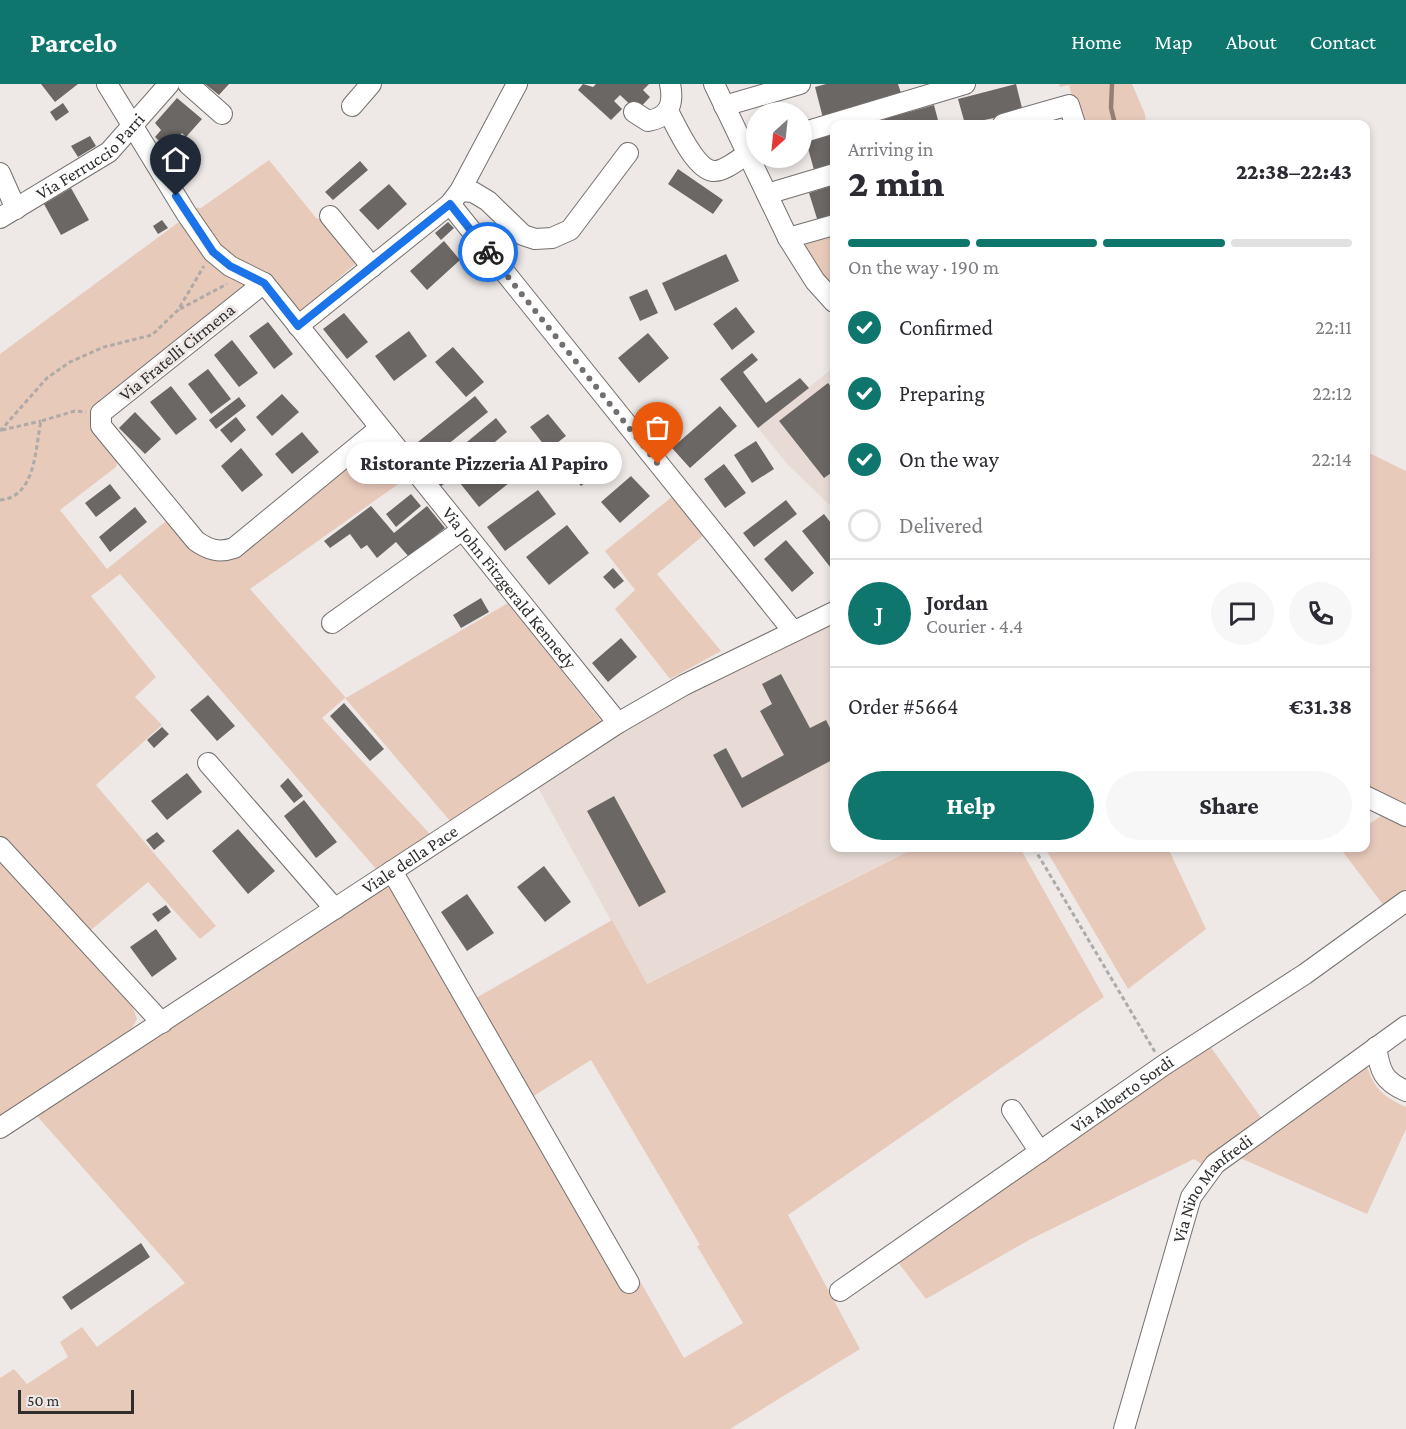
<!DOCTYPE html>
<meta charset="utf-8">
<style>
:root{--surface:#fff;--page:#f7f7f7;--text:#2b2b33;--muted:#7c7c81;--line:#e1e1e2;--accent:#0f766e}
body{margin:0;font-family:"Crimson Pro",serif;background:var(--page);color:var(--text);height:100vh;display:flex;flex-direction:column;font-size:22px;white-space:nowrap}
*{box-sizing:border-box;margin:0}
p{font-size:20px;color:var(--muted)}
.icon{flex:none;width:33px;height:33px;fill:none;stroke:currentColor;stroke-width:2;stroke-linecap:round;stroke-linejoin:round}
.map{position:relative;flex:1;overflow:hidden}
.panel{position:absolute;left:830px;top:36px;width:540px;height:732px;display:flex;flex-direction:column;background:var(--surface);border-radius:12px;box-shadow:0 3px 9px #0003}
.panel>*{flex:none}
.needle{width:39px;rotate:207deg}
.fabs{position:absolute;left:746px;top:18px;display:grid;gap:12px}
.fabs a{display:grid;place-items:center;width:66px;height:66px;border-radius:50%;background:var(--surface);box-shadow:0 3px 9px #0003;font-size:30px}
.scale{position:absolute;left:18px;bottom:15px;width:116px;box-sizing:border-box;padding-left:6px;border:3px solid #2f2e2d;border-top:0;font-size:16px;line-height:21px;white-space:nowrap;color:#2f2e2d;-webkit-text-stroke:4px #eee9e7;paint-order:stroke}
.pin{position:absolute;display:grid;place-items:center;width:51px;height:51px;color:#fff;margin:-62px -26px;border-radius:50% 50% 50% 0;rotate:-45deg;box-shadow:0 0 6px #0007}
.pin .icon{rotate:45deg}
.courier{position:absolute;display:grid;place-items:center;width:60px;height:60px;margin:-30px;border:4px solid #1a73e8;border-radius:50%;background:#fff;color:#222;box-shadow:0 2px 8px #0007}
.bubble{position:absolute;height:42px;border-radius:21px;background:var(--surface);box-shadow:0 3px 9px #0003;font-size:20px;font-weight:800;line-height:42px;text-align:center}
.head em{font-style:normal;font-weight:800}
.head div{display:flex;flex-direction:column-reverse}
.head{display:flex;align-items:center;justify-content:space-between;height:102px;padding:0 18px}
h1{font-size:39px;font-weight:800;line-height:45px}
.bar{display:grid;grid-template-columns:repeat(4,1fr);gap:9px 6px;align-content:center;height:72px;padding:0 18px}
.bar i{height:8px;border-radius:4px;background:var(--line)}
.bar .on{background:var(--accent)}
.bar p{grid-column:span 4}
.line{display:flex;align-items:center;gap:15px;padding:0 18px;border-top:2px solid var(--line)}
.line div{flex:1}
.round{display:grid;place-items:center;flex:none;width:63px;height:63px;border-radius:32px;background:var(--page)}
ol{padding:0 18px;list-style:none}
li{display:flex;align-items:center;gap:18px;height:66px}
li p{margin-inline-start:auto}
li .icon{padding:6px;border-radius:50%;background:var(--accent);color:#fff;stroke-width:4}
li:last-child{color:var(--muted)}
li i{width:33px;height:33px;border:3px solid var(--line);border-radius:50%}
.cta{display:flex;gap:12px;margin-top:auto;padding:12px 18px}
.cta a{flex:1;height:69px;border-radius:36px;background:var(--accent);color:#fff;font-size:24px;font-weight:800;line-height:69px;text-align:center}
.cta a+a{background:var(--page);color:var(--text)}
header{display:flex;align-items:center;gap:36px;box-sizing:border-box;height:84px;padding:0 30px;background:var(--accent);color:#fff}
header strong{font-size:28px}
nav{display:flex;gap:33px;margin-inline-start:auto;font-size:21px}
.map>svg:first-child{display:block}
.built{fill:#e8dbd5}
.green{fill:#e8cabb}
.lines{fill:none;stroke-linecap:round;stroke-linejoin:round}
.stream{stroke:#977f74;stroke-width:4.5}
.building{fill:#6b6765}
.minor-casing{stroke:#74706e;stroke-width:22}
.path{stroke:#adaaa8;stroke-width:3;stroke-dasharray:4.5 3;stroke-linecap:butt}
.minor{stroke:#fff;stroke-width:20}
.done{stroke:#726f6e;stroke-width:6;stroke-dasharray:0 10.8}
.route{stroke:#1a73e8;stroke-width:8}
.labels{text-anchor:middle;stroke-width:6;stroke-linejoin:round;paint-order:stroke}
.street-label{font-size:18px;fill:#2f2e2d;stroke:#eee9e7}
</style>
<header>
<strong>Parcelo</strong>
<nav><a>Home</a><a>Map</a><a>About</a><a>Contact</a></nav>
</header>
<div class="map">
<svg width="1406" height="1345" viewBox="0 0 1406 1345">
<rect width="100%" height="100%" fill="#eee9e7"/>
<!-- built -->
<path class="built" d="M834,283V425L789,382L758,344Z
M834,537V764H915L646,900L537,702L678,613Z"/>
<!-- green -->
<path class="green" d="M1059,0H1132L1145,30L1146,40H1079L1069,1L1060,3Z
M269,76L317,135L322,133L359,177L300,227L294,226L232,176L186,123L201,124Z
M183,135L239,197L250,203L94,325L119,373L116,383L60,426L107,485L166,437L191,462L208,471L375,358L404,396L250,505L346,614L508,519L602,638L450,737L345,614L322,634L430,750L377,786L120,490L91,512L156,593L135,613L162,641L96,701L216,842L200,855L148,798L91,846L61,815L47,805L0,752V270Z
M834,152V208L804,161Z
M1365,367L1406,387V721L1365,702Z
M673,412L704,451L657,490L721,567L670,595L615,525L635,506L605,467Z
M1381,732L1406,743V806L1384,822L1340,764H1365V743Z
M915,764H1020L1104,913L788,1131L860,1265L730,1345H0V1294L14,1285L27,1300L68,1273L60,1258L82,1243L97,1263L185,1199L37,1032L393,798L627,1205L640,1197L684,1274L743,1239L697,1162L700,1161L591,976L532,1013L476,914L612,836L647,900Z
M1045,764H1168L1206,845L1128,905Z
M0,775L117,904L133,924L137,935L130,948L0,1032Z
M1210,962L1262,1035L1203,1081L1194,1075L1029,1156L926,1215L897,1177Z
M1367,982C1374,1005 1384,1013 1406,1023V1045L1367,1130L1240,1074Z"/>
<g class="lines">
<!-- stream -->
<path class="stream" d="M1112,0L1111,24L1115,40"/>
</g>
<!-- building -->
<path class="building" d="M41,0H78L55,18Z
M205,0H229L219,11Z
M583,0L593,3L596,0H649L643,6L650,13L637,27L620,11L614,17L622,25L611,36L578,6Z
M826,0H898L902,12L823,34L815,3Z
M1016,0L1023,28L965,40L958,15Z
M177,14L202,35L186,53L182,49L167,64L155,53L161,46L155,39Z
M63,19L69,28L56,37L50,28Z
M934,21L939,40H885L884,35Z
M834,48V80L814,86L806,57Z
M90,52L96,62L78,73L71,62Z
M360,77L368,86L333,116L325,108Z
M678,85L723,116L713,130L668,100Z
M389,100L407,120L378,146L359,126Z
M834,101V136L819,141L809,109Z
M71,104L89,136L61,151L44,120Z
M162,136L168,144L158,150L153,142Z
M448,138L454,144L441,156L435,149Z
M444,157L460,176L427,206L410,187Z
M726,170L739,197L675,227L662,199Z
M647,205L658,229L640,237L629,213Z
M736,223L755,248L732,266L713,240Z
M344,229L368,258L347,275L323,245Z
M268,238L293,270L274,285L249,252Z
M409,247L427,272L394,297L375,272Z
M648,249L669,274L639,299L618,274Z
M232,256L258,289L239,303L214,271Z
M453,263L484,298L466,313L435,278Z
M752,269L758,276L743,288L766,319L800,294L809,304L758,344L720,295Z
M208,285L231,315L211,330L188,300Z
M828,299L834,307V387L824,394L779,337Z
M171,302L197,335L176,351L150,318Z
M282,310L299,328L272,352L256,333Z
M475,312L488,328L421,382L408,366Z
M239,313L246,322L216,345L209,336Z
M720,322L737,342L690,384L672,364Z
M135,328L161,355L145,370L119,344Z
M548,330L566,352L548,366L530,343Z
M236,333L246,346L231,359L220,346Z
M496,334L507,348L439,404L428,390Z
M302,348L319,368L292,390L275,370Z
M756,357L774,385L752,399L734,371Z
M598,359L607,370L598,375L606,382L581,402L566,385Z
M241,364L263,391L242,408L221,382Z
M500,367L519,391L479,423L460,399Z
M724,380L746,409L725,424L704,395Z
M631,392L650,412L620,439L601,418Z
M110,400L121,414L96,433L85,419Z
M538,406L556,430L505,467L487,443Z
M411,410L421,422L396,443L386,430Z
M786,416L797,430L754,463L743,449Z
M371,422L394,449L427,422L445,444L409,473L396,458L377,474L367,461L361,465L350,450L330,464L324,457Z
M135,423L147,438L110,468L99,453Z
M824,430L834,443V488L802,447Z
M567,441L589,469L549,501L526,473Z
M786,456L814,489L792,508L764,475Z
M613,484L624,497L614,505L603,493Z
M481,514L489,528L461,544L453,531Z
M621,554L637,573L608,598L592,579Z
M781,590L810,644L826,636L834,652V675L742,724L713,671L726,664L742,694L784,671L760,627L772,620L762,600Z
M208,611L235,642L217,657L190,626Z
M344,619L384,665L370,677L330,632Z
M162,643L169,650L154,664L147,656Z
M187,689L202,708L167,736L151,717Z
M288,694L303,712L294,719L280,702Z
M614,712L666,808L639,823L587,727Z
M304,716L337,758L316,774L284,732Z
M238,745L275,787L248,810L212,767Z
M157,748L165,757L154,766L146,756Z
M544,782L571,818L545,838L517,803Z
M467,810L494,849L467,867L441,828Z
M166,821L171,828L158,838L152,830Z
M156,845L177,875L152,893L130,863Z
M141,1159L150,1173L71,1226L62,1213Z"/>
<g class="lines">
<defs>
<g id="minor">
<path id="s1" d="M107,0L186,129L213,168L230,182L264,199L618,639"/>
<path d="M188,0L222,30"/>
<path d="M714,0L788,154L815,197L834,218"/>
<path d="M352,22L371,0"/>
<path d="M724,22L800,0"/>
<path d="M668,27C676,42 695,85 713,87C724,88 739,75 747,70"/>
<path d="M634,28L648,37C670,33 674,19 670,0"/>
<path d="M1003,40L1069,21L1075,40"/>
<path d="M801,49L965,0"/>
<path d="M0,89L16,125"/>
<path d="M460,107L473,108L488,117L523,151L535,155L552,154L570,146L628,69"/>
<path d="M767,110L834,90"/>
<path d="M450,120L793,547"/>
<path d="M330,132L372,183"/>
<path id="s2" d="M0,134L109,68L169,0"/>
<path d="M788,154L834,141"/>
<path d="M264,199L101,329V342L196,457C209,466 219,469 234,464L380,344"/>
<path d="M298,242L450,120L460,107L517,0"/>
<path d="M332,539L462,446"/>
<path d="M208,679L335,825"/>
<path d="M1365,712L1406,732"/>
<path d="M0,763L162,939"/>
<path d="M392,787L629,1199"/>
<path d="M1376,963C1380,987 1383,997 1406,1007"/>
<path d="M1012,1026L1040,1068"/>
<path id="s3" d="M0,1044L618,639L684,601L834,528"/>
<path id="s4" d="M840,1207L1164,981L1305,890L1406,817"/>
<path id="s5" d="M1124,1345L1191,1113L1215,1080L1406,942"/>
</g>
</defs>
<!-- minor casing -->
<use href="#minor" class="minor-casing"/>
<!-- path -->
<path class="path" d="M180,225L227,200
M2,346L41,337
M0,347L47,294L70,278L104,263L152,251L178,226L204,182
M0,416C36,413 35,365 41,337L75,327L86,328
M1034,764L1155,968"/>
<!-- minor -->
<use href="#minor" class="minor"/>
</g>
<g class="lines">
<!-- done -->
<path class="done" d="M488,168L658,380"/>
<!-- route -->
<path class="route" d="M176,112L213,168L230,182L264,199L298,242L450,120L488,168"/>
</g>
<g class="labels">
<!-- street labels -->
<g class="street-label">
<text dy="6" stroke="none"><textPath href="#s2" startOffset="110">Via Ferruccio Parri</textPath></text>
<text transform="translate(177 268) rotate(-39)" y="6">Via Fratelli Cirmena</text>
<text dy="6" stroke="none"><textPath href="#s1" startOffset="650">Via John Fitzgerald Kennedy</textPath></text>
<text dy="6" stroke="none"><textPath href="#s3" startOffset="490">Viale della Pace</textPath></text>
<text dy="6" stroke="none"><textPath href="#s4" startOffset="344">Via Alberto Sordi</textPath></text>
<text dy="6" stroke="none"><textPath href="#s5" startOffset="260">Via Nino Manfredi</textPath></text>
</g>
</g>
</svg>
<div class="fabs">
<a><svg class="needle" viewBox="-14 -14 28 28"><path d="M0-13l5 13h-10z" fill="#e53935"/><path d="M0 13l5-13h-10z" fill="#7c7c81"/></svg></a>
</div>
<div class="scale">50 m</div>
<div class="pin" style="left:658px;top:380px;background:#ea580c"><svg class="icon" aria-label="bag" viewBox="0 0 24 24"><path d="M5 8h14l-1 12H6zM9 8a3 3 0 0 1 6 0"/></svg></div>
<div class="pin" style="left:176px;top:112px;background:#1f2937"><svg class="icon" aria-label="home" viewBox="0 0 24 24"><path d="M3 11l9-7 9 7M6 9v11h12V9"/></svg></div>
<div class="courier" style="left:488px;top:168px"><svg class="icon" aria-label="bike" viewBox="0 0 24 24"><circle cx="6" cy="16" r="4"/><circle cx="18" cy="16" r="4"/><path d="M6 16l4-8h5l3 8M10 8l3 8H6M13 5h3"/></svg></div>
<div class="bubble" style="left:346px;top:358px;width:276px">Ristorante Pizzeria Al Papiro</div>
<section class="panel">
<div class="head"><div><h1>2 min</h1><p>Arriving in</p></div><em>22:38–22:43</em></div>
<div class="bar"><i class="on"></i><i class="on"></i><i class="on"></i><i></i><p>On the way · 190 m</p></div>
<ol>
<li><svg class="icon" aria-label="check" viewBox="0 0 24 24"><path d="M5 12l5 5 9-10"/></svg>Confirmed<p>22:11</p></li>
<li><svg class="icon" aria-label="check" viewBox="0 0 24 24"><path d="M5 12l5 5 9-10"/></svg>Preparing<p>22:12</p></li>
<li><svg class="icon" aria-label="check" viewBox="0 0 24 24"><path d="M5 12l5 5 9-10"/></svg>On the way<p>22:14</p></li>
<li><i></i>Delivered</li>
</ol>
<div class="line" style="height:108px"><b class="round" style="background:var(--accent);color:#fff">J</b><div><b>Jordan</b><p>Courier · 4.4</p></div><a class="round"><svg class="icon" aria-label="chat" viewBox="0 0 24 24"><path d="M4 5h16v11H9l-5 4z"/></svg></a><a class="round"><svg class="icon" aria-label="phone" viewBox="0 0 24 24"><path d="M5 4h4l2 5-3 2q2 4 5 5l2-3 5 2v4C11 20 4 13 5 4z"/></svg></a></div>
<div class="line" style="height:78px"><div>Order #5664</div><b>€31.38</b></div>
<div class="cta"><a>Help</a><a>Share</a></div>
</section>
</div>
